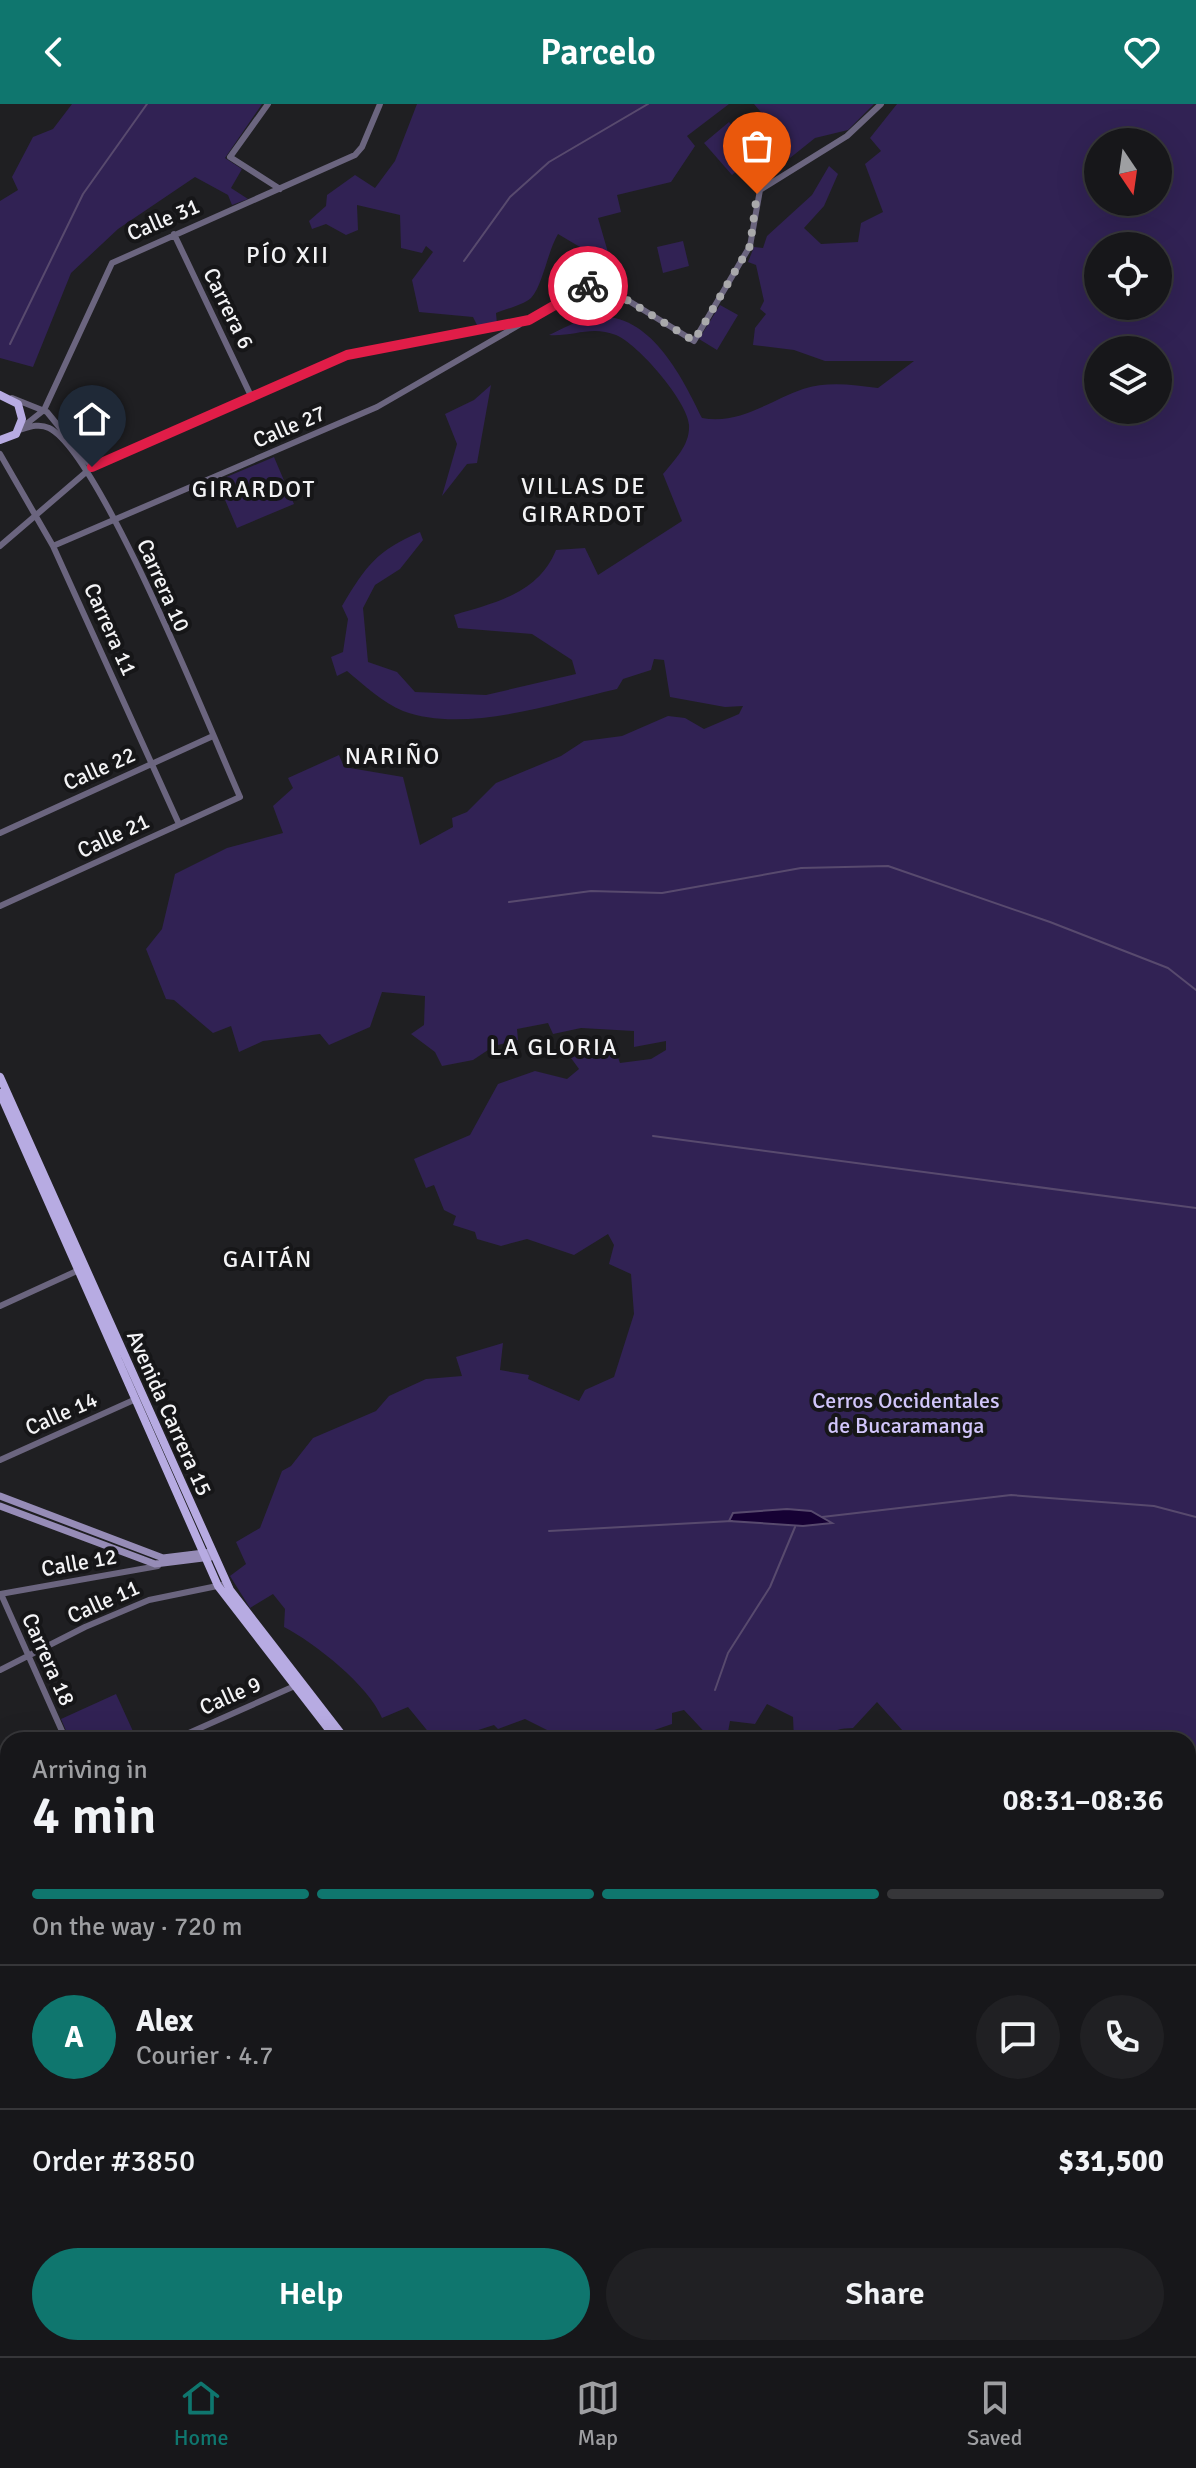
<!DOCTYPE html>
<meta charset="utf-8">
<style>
:root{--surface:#17171a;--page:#202023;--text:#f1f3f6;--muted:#9e9fa2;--line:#363639;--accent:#0f766e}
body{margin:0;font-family:Signika,sans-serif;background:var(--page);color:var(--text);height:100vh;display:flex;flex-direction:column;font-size:30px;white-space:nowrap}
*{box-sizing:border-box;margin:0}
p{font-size:26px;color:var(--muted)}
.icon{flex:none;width:44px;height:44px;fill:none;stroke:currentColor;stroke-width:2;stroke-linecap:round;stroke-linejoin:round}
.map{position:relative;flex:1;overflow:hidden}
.details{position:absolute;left:0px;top:1628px;width:1196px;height:624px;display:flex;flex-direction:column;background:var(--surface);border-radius:24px 24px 0 0;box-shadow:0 8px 32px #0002,0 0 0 2px var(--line)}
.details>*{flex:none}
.needle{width:52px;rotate:167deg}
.controls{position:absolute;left:1084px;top:24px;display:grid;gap:16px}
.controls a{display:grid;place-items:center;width:88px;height:88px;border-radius:50%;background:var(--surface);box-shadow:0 8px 32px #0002,0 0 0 2px var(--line);font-size:40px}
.pin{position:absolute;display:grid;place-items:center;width:68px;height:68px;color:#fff;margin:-82px -34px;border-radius:50% 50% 50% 0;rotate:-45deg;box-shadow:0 0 8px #0007}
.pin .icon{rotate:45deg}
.courier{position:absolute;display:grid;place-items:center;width:80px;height:80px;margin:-40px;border:6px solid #e11d48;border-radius:50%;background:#fff;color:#222;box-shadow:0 2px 10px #0007}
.overview em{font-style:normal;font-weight:600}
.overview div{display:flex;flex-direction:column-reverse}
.overview{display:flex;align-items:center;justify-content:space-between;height:136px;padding:0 32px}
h1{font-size:52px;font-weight:600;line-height:60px}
.bar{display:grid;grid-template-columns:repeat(4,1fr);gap:12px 8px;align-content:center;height:96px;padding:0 32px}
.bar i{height:10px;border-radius:6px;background:var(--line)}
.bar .active{background:var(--accent)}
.bar p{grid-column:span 4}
.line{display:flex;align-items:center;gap:20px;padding:0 32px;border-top:2px solid var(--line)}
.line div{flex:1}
.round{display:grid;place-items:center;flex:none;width:84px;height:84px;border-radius:42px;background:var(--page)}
.button{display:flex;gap:16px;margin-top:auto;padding:16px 32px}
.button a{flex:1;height:92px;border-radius:48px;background:var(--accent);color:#fff;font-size:32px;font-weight:600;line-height:92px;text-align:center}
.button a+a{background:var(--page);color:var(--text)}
header{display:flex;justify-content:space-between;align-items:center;height:104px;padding:0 32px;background:var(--accent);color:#fff;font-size:36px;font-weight:600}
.tabs{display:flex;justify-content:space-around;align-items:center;height:112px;border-top:2px solid var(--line);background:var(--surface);font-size:22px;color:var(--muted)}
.tabs a{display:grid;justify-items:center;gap:4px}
.tabs .active{color:var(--accent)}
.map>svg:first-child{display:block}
.green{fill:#312254;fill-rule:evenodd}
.water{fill:#160134;stroke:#584a6e;stroke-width:2}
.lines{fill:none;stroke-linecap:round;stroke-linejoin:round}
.stream{stroke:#584a6e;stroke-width:2}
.tertiary{stroke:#6b657f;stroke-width:6}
.secondary{stroke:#968cb7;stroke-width:7}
.primary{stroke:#b7abe2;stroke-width:8}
.done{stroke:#a9a9ab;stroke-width:8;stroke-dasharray:0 14.4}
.route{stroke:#e11d48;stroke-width:10}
.labels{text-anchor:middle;stroke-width:8;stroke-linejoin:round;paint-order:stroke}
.street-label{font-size:22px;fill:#f3f3f5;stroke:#161618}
.park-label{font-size:22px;fill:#d2c6fb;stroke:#161618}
.neighbourhood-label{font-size:24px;letter-spacing:2px;fill:#f3f3f5;stroke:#161618}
</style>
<header><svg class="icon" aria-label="back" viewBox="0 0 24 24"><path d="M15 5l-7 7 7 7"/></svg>Parcelo<svg class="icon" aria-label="heart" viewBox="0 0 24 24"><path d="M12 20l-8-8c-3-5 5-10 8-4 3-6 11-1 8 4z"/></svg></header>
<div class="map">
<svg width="1196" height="2252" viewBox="0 0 1196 2252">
<rect width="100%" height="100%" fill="#1f1f22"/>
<!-- green -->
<path class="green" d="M72,0H262L225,54L242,65L231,84L248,95L232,101L228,91L195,73L118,125L71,169L33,263L0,254V97L18,86L12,73L33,33L53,25Z
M417,0H729L687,32L695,42L671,78L617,91L621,108L598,114L612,162L558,130C547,149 543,181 531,194C523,201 506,205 496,209L497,220L478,223L473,213L419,208L412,176L433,148L426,142L422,149L401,144L400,111L357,101L358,126L346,131L326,120L312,125L309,117L326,102L327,91L355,71L375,84L395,57Z
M754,0H874L848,26L815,34L790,54L773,37L778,28Z
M897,0H1196V2252H900L919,2244H1188V1636H911L877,1598L853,1624C829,1624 821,1636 794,1636L793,1613L767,1600L755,1620L730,1617L728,1628L733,1636H712L684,1606L672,1609V1620L625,1636H567L525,1615L498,1625L494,1621L447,1636H435L408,1603L382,1614C369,1582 315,1539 284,1523L285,1505L273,1490L250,1504L230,1472L246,1460L236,1438L260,1424L282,1367L291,1362L313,1334L376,1307L389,1292L426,1275L462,1272L456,1253L503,1239L500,1266L529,1271L528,1275L579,1297L585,1286L614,1273L634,1210L631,1170L609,1160L614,1141L608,1130L574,1151L527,1135L501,1142L477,1135L475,1128L453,1121L456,1112L444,1106L434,1081L426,1084L414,1055L470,1031L498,980L535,967L567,975L579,965L571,954L587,948H616L620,959L651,955L666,946V937L634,943V927L581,924L553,930L548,919L517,925L518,936L494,942L473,956L442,962L435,948L411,930L424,921L425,892L382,888L370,923L329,941L320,930L263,937L239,948L231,922L213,929L174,896L166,895L146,845L162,825L175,770L227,744L283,729L273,702L293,684L288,674L339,651L344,663L403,673L420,741L453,723L452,714L467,708L496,679L561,652L584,637L622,632L668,612L685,614L704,625L739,610L743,602L725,603L670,593L664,556L654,555L651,566L623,575L617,585C556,599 464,630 403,607C383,599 364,581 347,567L337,572L331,553L343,548L348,515L342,502C366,462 376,447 420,428L423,436L400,465L375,481L363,504L368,558L397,568L415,588L486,591L576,570L572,556L532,530L458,524L454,511C495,499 539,489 556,446L585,444L598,471L682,417L663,370C675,355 690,341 689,321C688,298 638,240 616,231C591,221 573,233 549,231C562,225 576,217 589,214C648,202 682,273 702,314C739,321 769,297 803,285C828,277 853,281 878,284L914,257H825L794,246L753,241L755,224L766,210L760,205L764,197L756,161L748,158L754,143L763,144L767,132L812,91L829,62L838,70L824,102L804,124L821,140L858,138L861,119L883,108L865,60L881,47L870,34ZM1098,38H1158V98H1098ZM1098,142H1158V202H1098ZM1098,246H1158V306H1098Z
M729,18L774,70L759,83L742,63L732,71L704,39Z
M683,137L689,162L663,169L657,143Z
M720,201L738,211L717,246L699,235Z
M491,281L477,359L467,360L442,392L457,340L445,310L474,296Z
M274,353L294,400L237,424L217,377Z
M116,1590L137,1636H70L61,1615Z
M562,2244H744L765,2252H562Z
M768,2244H900C867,2252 801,2252 768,2244Z"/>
<!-- water -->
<path class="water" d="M787,1405L811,1407L832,1419L803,1422L729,1417L733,1409Z"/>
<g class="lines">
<!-- stream -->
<path class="stream" d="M464,157L510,93L549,58L648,0
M10,240L83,90L147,0
M509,798L591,787L662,789L801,764L888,762L1050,818L1168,864L1196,886
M653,1032L1196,1104
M822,1413L1011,1391L1154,1402L1196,1413
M549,1427L732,1417
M715,1586L728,1549L770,1483L795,1423"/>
<!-- tertiary -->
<path class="tertiary" d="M268,0L230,53L280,85
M174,130L251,292
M12,294L47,308L92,363
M25,321L44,306L112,159L355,51L362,43L380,0
M0,350L53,442L179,720
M0,442L92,363L313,265L356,248L506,222L529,216L594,180L611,186L694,237L750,142L760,86L847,32L881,0
M53,442L377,303L519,221
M0,729L213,632
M0,802L240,693C211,628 100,349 49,324C39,319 29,323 19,326
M0,1202L79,1166
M0,1356L136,1295
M0,1490L158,1462
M1,1490L66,1636
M0,1566L85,1523L149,1496L227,1480
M173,1636L297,1581
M0,1662L8,1680
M0,1713L8,1709
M0,1943L8,1940
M0,2018L8,2015
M0,2103L8,2098
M553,2244V2252
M558,2244L559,2252
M3,2252L18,2244"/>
<!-- secondary -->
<path class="secondary" d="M0,1392L163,1454L212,1448
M0,1402L155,1460L211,1453"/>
<!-- primary -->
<path class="primary" d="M0,291L18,300L22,315L16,330L0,336
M0,973L230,1486L346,1636
M0,989L218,1482L337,1636
M758,2244L779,2252
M483,2252L504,2244
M887,2252L909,2244"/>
</g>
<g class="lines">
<!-- done -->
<path class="done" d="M588,182L606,183L694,237L750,142L757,90"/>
<!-- route -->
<path class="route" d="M92,363L347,251L529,216L588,182"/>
</g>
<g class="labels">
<!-- street labels -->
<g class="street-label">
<text transform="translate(163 115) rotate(-23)" y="8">Calle 31</text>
<text transform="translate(229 204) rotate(64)" y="8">Carrera 6</text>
<text transform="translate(289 322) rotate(-23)" y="8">Calle 27</text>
<text transform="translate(164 481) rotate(66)" y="8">Carrera 10</text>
<text transform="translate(111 525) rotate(66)" y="8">Carrera 11</text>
<text transform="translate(99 664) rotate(-24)" y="8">Calle 22</text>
<text transform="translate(113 731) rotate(-25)" y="8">Calle 21</text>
<text transform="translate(61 1309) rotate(-24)" y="8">Calle 14</text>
<text transform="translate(170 1309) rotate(66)" y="8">Avenida Carrera 15</text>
<text transform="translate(79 1458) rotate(-10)" y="8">Calle 12</text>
<text transform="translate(103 1497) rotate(-24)" y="8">Calle 11</text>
<text transform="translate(49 1555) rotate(66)" y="8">Carrera 18</text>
<text transform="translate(230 1591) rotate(-24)" y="8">Calle 9</text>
</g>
<!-- park labels -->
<g class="park-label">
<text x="906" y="1304">Cerros Occidentales<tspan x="906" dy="25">de Bucaramanga</tspan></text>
</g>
<!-- neighbourhood labels -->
<g class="neighbourhood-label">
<text x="288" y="159">PÍO XII</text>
<text x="584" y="390">VILLAS DE<tspan x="584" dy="28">GIRARDOT</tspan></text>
<text x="254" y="393">GIRARDOT</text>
<text x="393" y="660">NARIÑO</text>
<text x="554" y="951">LA GLORIA</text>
<text x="268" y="1163">GAITÁN</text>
</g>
</g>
</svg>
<div class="controls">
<a><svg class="needle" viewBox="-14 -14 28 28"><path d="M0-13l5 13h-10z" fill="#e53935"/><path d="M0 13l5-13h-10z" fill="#9e9fa2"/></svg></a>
<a><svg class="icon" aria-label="locate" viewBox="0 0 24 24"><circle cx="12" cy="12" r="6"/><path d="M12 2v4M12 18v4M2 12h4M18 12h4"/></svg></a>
<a><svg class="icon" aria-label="layers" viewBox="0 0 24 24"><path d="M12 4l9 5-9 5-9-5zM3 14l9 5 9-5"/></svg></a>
</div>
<div class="pin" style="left:757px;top:90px;background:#ea580c"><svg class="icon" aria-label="bag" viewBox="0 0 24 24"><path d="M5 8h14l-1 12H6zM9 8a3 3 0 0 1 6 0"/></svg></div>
<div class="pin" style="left:92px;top:363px;background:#1f2937"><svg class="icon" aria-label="home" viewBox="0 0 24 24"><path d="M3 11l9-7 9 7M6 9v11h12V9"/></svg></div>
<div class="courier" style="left:588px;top:182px"><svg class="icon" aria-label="bike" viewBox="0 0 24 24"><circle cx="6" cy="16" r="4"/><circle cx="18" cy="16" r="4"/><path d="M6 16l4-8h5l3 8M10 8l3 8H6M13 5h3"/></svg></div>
<section class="details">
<div class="overview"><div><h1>4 min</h1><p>Arriving in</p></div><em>08:31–08:36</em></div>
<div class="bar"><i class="active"></i><i class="active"></i><i class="active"></i><i></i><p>On the way · 720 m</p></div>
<div class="line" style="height:144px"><b class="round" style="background:var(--accent);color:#fff">A</b><div><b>Alex</b><p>Courier · 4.7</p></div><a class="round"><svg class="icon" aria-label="chat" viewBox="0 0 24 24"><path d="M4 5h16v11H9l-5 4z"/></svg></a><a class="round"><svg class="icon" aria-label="phone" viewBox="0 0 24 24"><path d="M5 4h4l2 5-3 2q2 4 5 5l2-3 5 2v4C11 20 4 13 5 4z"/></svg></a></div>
<div class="line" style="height:104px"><div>Order #3850</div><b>$31,500</b></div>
<div class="button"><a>Help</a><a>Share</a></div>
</section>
</div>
<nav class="tabs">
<a class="active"><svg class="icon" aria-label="home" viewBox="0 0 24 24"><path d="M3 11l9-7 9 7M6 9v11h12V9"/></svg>Home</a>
<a><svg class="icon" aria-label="map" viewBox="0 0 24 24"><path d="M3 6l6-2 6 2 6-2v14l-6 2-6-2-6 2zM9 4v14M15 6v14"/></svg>Map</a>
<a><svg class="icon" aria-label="saved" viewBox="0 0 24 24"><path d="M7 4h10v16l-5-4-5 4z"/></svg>Saved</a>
</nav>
